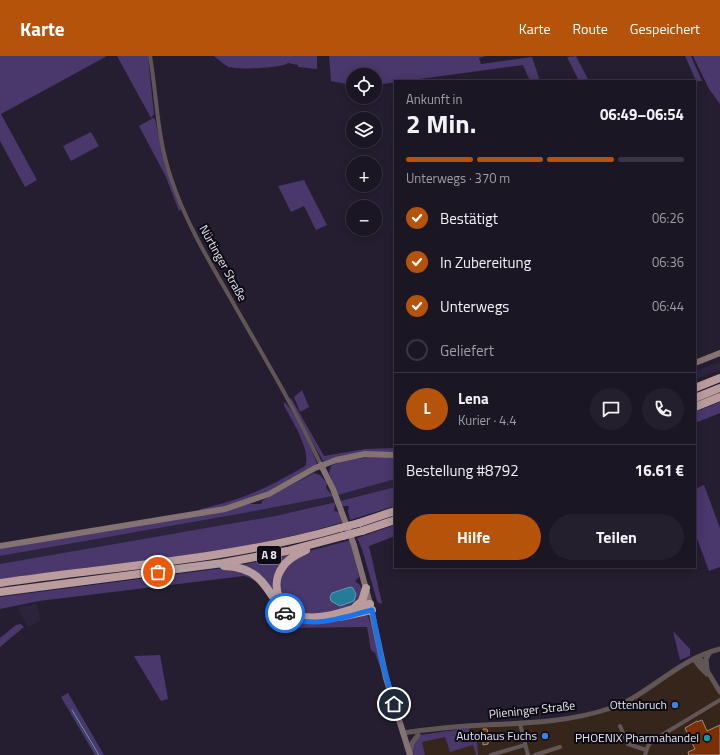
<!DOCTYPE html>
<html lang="de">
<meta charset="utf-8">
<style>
:root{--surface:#1b1624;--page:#241f2c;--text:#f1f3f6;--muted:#a09fa6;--line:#393541;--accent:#b45309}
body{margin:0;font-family:"Titillium Web",sans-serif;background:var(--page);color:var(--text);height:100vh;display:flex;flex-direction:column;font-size:15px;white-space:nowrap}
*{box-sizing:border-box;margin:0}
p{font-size:13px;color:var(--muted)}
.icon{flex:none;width:22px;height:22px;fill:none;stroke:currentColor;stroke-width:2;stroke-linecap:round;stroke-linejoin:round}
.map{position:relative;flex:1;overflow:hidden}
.details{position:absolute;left:394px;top:24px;width:302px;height:488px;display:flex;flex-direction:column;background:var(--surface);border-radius:0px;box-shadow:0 2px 10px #0003,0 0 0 1px var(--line)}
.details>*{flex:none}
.fabs{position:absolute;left:346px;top:12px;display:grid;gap:8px}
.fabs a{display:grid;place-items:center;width:36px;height:36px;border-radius:50%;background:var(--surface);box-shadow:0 2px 10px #0003,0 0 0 1px var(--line);font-size:20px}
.pin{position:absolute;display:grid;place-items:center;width:34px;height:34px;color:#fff;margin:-17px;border:2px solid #fff;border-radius:50%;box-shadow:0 1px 4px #0007}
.courier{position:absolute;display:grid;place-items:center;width:40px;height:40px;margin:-20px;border:3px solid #1a73e8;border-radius:50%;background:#fff;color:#222;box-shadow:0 1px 5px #0007}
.headline em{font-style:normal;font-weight:700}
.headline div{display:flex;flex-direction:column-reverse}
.headline{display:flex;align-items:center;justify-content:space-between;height:68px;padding:0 12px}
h1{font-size:26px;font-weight:700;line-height:30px}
.bar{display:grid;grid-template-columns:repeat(4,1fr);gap:6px 4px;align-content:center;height:48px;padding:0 12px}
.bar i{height:5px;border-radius:3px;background:var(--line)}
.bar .current{background:var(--accent)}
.bar p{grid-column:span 4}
.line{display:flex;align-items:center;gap:10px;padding:0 12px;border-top:1px solid var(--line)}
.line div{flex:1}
.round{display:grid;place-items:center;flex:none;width:42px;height:42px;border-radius:21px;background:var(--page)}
ol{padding:0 12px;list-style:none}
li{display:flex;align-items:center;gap:12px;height:44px}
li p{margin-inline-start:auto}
li .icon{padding:4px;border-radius:50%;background:var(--accent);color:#fff;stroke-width:4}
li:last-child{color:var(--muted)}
li i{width:22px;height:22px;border:2px solid var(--line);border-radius:50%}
.primary-button{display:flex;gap:8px;margin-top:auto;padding:8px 12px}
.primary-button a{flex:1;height:46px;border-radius:24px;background:var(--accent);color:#fff;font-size:16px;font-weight:700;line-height:46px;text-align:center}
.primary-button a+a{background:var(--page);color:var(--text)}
header{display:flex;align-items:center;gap:24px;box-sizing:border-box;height:56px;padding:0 20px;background:var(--accent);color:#fff}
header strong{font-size:19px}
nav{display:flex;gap:22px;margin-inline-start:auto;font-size:14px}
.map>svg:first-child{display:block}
.built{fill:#2c243c}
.industrial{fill:#35251b}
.green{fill:#4a376b}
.water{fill:#257c99;stroke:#5f9bb3}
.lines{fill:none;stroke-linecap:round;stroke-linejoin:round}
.stream{stroke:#5f9bb3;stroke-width:1}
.building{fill:#7a3004;stroke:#a38a7f}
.minor{stroke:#615556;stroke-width:4}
.tertiary{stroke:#615556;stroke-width:5}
.secondary{stroke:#857273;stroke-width:6}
.motorway{stroke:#ba9c9e;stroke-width:8}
.motorway-bridge{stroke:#ba9c9e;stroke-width:8}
.done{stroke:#a39fad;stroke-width:4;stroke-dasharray:0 7.2}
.route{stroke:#1a73e8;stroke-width:5}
.shop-dot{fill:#3f7fe0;stroke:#0c0a12;stroke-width:1.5}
.culture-dot{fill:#0f9aa8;stroke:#0c0a12;stroke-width:1.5}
.labels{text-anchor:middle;stroke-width:4;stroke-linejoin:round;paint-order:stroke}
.shield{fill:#0c0a12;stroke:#a5a3ad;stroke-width:1}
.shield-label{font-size:11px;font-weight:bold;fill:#e7e4f0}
.street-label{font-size:12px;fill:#e7e4f0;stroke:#0c0a12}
.poi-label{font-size:12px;fill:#e7e4f0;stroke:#0c0a12;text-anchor:end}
</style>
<header>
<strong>Karte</strong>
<nav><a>Karte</a><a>Route</a><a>Gespeichert</a></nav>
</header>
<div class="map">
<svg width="720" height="699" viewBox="0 0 720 699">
<rect width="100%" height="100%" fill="#241e30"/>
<!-- built -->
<path class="built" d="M720,306V314L695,323V315Z
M395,423V431L275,460L0,508V500L244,457L333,440Z
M37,548L41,564L28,571L18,553L19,551Z"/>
<!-- industrial -->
<path class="industrial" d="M699,601L720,636V699H417L414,686L444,677L449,694L474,686L469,671L551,665L617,650Z"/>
<!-- green -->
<path class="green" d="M0,0H107L1,58L37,124L25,131L0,85Z
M117,0H148L154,58L151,62Z
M214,0H317V13L298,11V9L288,7C283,12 237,14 229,11C224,9 219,4 214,0Z
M329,0H487L479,2L481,8L532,1L540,25H530L523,9L375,29V19H353V29H351L331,25Z
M576,0L589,25H579L567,1Z
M685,0H691L702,25H696Z
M693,0H720V48L709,33Z
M153,62L155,63L165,109L181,153L179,155L166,121L139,70Z
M91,76L99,90L71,105L63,90Z
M304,124L327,169L316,174L304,150L291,156L278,130Z
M302,334L309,351L300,356L294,341Z
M291,342L324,400L365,393L395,392V397L364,396L323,405L289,344Z
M284,346C291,349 315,398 317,408L263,438L226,450L200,455V453C241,444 268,432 305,410C312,396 291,362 284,350Z
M720,346V357L695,367V356Z
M369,401H395V423L338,439L329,417L331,410L339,406Z
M314,417L320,419L327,427L326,432L333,440L244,457L0,500V493L248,448H261L263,444Z
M704,429L720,472V511L709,515L695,477V433Z
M395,431V450L350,464L348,455L349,450H342L340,445Z
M336,446L334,455L340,456L344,466L305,477L232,493L0,523V508L275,460Z
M395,469V480L369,490L382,547L380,548L377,545L362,493L357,482Z
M351,484L359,521L355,525L360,529L363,536L356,549L315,560L289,553L278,532L285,510L309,495Z
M289,499L285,505L277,540L241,509Z
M224,512L253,519L280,554L295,565L315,568L360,558L368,560L371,568L382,616L375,597L371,594L367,571L281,572C276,553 265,525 244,520L39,545L0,553V541Z
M21,568L24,571L0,591V582L16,569Z
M673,575L690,593V600L680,604Z
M160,599L168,643L161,645L134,600Z
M68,637L104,699H95L61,641Z
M469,672L473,685H477L478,699H476L473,689L450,696L445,681L422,686L425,699H413L414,684L420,679Z"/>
<!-- water -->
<path class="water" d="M350,531L353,532L356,538L354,545L340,550L331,545L330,541L332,537Z"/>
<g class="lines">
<!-- stream -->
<path class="stream" d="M72,654L99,699"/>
</g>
<!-- building -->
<path class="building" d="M702,664L707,675L720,669V699H689L688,696L695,693L685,672L697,665V666Z
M483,673H487L488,678H492V685L488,686V688L483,689Z"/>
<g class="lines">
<!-- minor -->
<path class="minor" d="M150,0C157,41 157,82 171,122C184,162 206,200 227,236C259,293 294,350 321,409
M520,668L528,699
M620,670L628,688L646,694
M491,699L525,689
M535,699L560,691
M645,699L648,690L652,685L720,644"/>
<!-- tertiary -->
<path class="tertiary" d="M699,601L720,636
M694,603L700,611L707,618
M707,613L706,603L710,596
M403,677C430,673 458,670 485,669C527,667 570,666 611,652C651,638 676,604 720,593
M410,698L412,687L418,679"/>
<!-- secondary -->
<path class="secondary" d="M695,307L720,297
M321,409L333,433L354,489L369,544L386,622L410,699
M0,490L225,453L269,438L315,412L336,404L365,398L395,399"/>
<!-- motorway -->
<path class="motorway" d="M695,332L720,322
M695,342L720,332
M695,351L720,341
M359,467L395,455
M362,475L395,464
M306,494C297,498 287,503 282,512C269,531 281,558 304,561C325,564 350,553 370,548
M224,510C255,511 263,525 278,549
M0,527C114,510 228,504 340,472
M0,536L223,507L287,495L343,480
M356,550L362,545L366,532
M339,561L372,554"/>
<!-- motorway-bridge -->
<path class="motorway-bridge" d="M340,472L359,467
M343,480L362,475"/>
</g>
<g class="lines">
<!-- done -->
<path class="done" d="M158,516C189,512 234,499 259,522C270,532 274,547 285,557"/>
<!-- route -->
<path class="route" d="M285,557C308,576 346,560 372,554L382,605L394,648"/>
</g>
<!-- markers -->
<g class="shop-dot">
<circle cx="675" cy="649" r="4"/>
<circle cx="545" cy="680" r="4"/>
</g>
<circle class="culture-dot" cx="707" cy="682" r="4"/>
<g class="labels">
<!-- shield labels -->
<rect class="shield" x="257" y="490" width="24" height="18" rx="3"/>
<g class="shield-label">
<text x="269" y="503">A 8</text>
</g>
<!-- street labels -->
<g class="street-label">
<text transform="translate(223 207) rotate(61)" y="4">Nürtinger Straße</text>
<text transform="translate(532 654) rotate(-6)" y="4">Plieninger Straße</text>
</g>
<!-- poi labels -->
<g class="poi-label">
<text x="667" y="653">Ottenbruch</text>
<text x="537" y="684">Autohaus Fuchs</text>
<text x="699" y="686">PHOENIX Pharmahandel</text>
</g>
</g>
</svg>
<div class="fabs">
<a><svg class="icon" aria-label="locate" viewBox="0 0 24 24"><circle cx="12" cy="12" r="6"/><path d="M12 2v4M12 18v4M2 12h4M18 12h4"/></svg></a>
<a><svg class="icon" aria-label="layers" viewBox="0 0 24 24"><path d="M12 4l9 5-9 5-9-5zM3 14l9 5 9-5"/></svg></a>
<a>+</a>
<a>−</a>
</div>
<div class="pin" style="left:158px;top:516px;background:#ea580c"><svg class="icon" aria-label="bag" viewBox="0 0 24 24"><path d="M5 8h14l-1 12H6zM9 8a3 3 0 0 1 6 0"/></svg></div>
<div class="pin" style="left:394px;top:648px;background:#1f2937"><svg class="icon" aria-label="home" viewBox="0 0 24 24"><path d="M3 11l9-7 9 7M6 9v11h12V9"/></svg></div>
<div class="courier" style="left:285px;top:557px"><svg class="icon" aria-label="car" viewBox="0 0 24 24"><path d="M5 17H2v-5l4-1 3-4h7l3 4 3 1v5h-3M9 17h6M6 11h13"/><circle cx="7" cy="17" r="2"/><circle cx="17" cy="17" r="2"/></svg></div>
<section class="details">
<div class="headline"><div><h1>2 Min.</h1><p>Ankunft in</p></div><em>06:49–06:54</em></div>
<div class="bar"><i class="current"></i><i class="current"></i><i class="current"></i><i></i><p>Unterwegs · 370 m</p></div>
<ol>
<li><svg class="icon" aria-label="check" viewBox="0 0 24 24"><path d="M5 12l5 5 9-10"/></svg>Bestätigt<p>06:26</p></li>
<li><svg class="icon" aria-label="check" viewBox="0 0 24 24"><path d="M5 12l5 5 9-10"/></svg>In Zubereitung<p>06:36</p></li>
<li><svg class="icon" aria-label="check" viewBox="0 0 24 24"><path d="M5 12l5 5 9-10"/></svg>Unterwegs<p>06:44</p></li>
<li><i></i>Geliefert</li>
</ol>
<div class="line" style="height:72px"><b class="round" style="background:var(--accent);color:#fff">L</b><div><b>Lena</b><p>Kurier · 4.4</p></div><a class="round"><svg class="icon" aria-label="chat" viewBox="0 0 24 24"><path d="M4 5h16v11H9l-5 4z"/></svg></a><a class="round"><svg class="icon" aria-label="phone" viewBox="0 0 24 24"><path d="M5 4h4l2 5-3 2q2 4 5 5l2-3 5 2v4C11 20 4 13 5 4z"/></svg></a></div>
<div class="line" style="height:52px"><div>Bestellung #8792</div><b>16.61 €</b></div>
<div class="primary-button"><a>Hilfe</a><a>Teilen</a></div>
</section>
</div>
